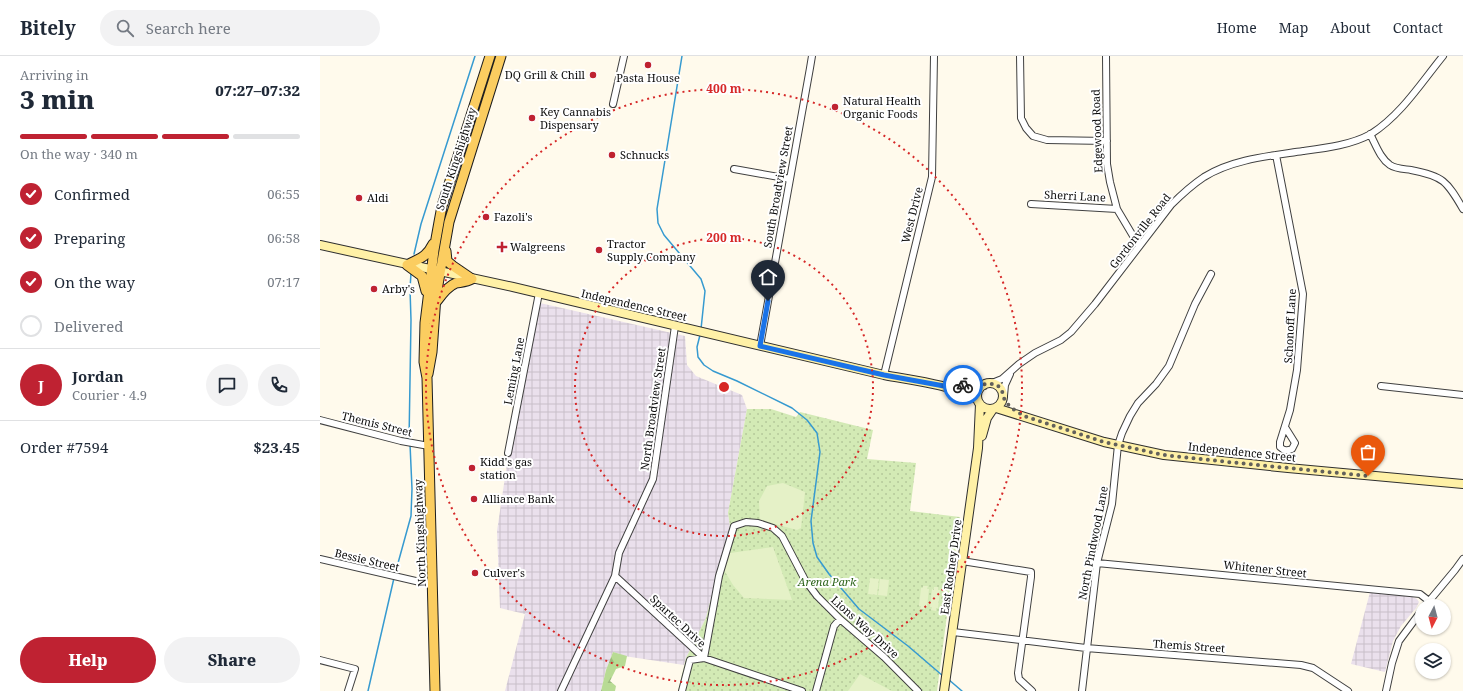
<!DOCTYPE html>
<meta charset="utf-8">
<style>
:root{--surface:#fff;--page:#f2f2f3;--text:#1f2937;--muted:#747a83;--line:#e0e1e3;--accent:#bf2232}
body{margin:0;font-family:"Noto Serif",serif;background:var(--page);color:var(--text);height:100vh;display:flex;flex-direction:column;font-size:15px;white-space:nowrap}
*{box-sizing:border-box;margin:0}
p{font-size:13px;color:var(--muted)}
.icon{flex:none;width:22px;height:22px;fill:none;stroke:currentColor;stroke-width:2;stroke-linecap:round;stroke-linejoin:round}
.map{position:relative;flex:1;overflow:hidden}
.panel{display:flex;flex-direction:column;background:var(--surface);width:320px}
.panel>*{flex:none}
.needle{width:26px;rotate:186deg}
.fabs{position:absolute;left:1095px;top:543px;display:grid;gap:8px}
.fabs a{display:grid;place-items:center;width:36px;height:36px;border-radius:50%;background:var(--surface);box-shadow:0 1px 3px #0004;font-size:20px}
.pin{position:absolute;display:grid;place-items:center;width:34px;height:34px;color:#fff;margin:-41px -17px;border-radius:50% 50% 50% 0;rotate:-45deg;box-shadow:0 0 4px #0007}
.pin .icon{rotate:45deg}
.courier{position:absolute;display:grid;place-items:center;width:40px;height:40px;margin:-20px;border:3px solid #1a73e8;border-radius:50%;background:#fff;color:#222;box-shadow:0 1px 5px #0007}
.overview em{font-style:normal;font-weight:800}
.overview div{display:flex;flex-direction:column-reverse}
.overview{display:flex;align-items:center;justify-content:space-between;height:68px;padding:0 20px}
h1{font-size:26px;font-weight:800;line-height:30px}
.bar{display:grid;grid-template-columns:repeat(4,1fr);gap:6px 4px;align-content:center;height:48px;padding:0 20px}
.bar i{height:5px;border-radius:3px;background:var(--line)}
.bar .active{background:var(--accent)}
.bar p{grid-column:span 4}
.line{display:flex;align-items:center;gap:10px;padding:0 20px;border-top:1px solid var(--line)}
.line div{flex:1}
.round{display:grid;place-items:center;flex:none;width:42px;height:42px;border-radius:21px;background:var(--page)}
ol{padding:0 20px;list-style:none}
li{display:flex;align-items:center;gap:12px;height:44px}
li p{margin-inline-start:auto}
li .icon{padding:4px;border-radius:50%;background:var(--accent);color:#fff;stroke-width:4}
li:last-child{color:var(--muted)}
li i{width:22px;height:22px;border:2px solid var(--line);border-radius:50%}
.action{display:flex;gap:8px;margin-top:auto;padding:8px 20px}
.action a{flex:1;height:46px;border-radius:24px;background:var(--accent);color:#fff;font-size:16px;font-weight:800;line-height:46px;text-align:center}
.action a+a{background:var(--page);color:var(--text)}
header{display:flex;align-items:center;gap:24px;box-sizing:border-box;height:56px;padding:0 20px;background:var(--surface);border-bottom:1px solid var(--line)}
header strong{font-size:19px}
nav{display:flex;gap:22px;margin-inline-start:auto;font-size:14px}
.search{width:280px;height:36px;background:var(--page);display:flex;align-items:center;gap:10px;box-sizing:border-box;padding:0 14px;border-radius:22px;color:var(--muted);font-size:15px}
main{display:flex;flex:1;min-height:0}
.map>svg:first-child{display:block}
.industrial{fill:url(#industrial-grid)}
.forest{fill:url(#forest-firs)}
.park{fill:url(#park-dots)}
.pitch{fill:#e5f1c7}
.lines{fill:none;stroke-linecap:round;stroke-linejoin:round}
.stream{stroke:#369ad0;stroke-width:1.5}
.street-casing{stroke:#404040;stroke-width:8}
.secondary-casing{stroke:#2f2f2f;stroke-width:10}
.primary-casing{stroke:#1e1e1e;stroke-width:11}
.street{stroke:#fff;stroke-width:6}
.secondary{stroke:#fff1a7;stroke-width:8}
.primary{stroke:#fbcd60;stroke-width:9}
.done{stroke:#62605b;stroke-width:4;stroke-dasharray:0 7.2}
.route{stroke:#1a73e8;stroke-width:5}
.ring{fill:none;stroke:#d62828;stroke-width:2;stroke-dasharray:2 4}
.poi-dot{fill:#bf2232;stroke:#fff;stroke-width:1.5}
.labels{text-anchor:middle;stroke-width:4;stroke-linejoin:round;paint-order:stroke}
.poi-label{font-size:11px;fill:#0d0d0d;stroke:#fff;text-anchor:start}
.street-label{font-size:11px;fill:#0d0d0d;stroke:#fff}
.park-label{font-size:11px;font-style:italic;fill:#2f651c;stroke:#fff}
.centre{fill:#d62828;stroke:#fff;stroke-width:2}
.ring-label{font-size:12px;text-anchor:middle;font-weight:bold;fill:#d62828;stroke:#fff;stroke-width:4;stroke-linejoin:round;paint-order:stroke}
</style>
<header>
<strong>Bitely</strong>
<div class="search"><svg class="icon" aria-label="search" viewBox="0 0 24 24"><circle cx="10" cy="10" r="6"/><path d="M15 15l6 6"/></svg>Search here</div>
<nav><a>Home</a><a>Map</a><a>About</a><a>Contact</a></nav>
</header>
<main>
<section class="panel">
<div class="overview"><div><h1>3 min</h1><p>Arriving in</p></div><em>07:27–07:32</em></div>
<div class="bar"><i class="active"></i><i class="active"></i><i class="active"></i><i></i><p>On the way · 340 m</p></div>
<ol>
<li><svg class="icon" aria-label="check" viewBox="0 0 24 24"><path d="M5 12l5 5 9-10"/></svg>Confirmed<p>06:55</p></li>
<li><svg class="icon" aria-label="check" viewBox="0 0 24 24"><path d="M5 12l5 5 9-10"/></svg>Preparing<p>06:58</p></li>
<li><svg class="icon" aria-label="check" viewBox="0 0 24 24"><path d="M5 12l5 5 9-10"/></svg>On the way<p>07:17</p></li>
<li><i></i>Delivered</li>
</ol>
<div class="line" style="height:72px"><b class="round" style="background:var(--accent);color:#fff">J</b><div><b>Jordan</b><p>Courier · 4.9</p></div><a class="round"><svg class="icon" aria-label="chat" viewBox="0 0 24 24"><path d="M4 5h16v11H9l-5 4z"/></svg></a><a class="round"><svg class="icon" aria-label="phone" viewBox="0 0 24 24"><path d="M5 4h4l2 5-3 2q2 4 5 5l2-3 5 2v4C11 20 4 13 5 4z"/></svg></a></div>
<div class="line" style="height:52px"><div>Order #7594</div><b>$23.45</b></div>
<div class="action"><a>Help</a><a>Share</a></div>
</section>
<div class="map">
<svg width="1143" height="635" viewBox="0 0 1143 635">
<defs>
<pattern id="industrial-grid" width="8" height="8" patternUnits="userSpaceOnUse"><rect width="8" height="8" fill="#eae0ec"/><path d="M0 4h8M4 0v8" fill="none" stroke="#c8bfc9"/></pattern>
<pattern id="forest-firs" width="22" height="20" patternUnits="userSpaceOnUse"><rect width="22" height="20" fill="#b8db94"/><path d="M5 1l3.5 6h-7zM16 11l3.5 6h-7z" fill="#9dbb7e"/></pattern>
<pattern id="park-dots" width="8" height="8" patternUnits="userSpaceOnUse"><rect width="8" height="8" fill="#d3eab5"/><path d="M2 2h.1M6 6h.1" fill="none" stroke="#b4c89a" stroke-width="1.8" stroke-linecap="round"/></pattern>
</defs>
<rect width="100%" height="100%" fill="#fffaec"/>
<!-- industrial -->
<path class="industrial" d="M220,247L365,280L367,309L376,320L422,339L427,353L408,457L410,470L386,562L366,602L364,609L304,600L293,596L286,614L281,635H185L205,558L180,552L177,475L188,401Z
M1050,536L1093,541L1097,543L1099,546L1096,552L1081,570L1073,585L1065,616L1031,608Z"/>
<!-- forest -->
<path class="forest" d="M293,596L307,600L305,610L296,613L290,625L296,630L295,635H281L286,614Z"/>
<!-- park -->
<path class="park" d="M427,353H451L476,361L480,356L553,374L547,403L596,407L590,455L640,461L617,635H358L366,602L386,562L410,470L408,457Z"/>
<!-- pitch -->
<path class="pitch" d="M463,427L485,436L481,472L477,474L440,464L439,445L447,430Z
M453,491L472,544L424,542L413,529L404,514L410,497Z
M550,522L559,523L557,539L548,538Z
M560,523L569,524L567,540L558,539Z
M603,530H608L607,533H609L607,551H605V553H600L601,550H599L601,532H603Z
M614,531H618V534H620L618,552H616V555L611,554L612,551H610L612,533L614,534Z
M540,618L572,635H528Z"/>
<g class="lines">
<!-- stream -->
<path class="stream" d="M362,0L337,153L338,167L344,179L381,223L385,235L381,273
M94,198L101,168L155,0
M380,279L377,291L378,301L384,309L393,315L417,325L472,352L487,364L497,377L500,396L491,465L493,487L497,501L509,518L539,553L588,590L623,620
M89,385L91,264L90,233L91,217
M75,518L91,460L92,433L90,388
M628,623L642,635
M48,635L74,522"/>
<defs>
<path id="street" d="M700,0L701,62L706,72L713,80L727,84L787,85
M786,0L787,108L790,126L797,153L819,190
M293,48L304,0
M1050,78C1056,89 1060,102 1070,109C1076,113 1085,113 1091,114C1123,120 1127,125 1143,153
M956,99L983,238L977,314L970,354L960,386V391C964,395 967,395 972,393L975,387L965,371
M414,113L470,123
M711,148L797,153
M440,290L490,12L492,0
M564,319L612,121L614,0
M672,327L682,323L699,308L715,297L741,284L751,276L775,248L851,149C861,139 872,129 884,121C913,103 950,100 983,95C1006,92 1031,89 1051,78C1081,59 1101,27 1123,0
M1061,330L1143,339
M684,340L685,329L690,318
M0,364L81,385L109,390
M188,397L219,237
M0,503L113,529
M642,505L711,516V521L698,617L699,623L712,635
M777,507L1100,538L1109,545
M295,520L384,602L482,635
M1105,550L1135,514L1143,503
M633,576L766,592L981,609L993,612L1028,635
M0,604L35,613L28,635
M241,635L295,520L299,497L333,423L355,270
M362,635L370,604L384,602L399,520L414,470L426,466L438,467L453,472L462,480L485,524L497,540L520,563L564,601L598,635
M496,635L514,570L520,563
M762,635L777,507L792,448L798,389L802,377L810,360L818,347L836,328L849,310L875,248L891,218
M1066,635L1072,607L1079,585L1102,554"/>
<path id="secondary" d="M0,189L193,231L564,319C596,325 628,328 657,343
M657 340a13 13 0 1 1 26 0a13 13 0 1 1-26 0Z
M630,330L664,329
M676,352L784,386L844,399L968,412L1143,428
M662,380L667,362L673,353
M624,635L658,392L660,348"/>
<path id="primary" d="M126,195L127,205L133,210L152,223
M106,235L102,220L87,209C100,202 106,202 113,188
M117,245C122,238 128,230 136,227C142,226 147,226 152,223
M108,318L112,296L116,240L129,166L181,0
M115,635L107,322L104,306L105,267L114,194L119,166L122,150L170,0"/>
</defs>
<!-- street casing -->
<use href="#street" class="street-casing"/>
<!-- secondary casing -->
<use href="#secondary" class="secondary-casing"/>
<!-- primary casing -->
<use href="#primary" class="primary-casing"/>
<!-- street -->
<use href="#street" class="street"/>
<!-- secondary -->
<use href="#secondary" class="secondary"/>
<!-- primary -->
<use href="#primary" class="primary"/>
</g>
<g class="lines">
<!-- done -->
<path class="done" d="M643,329L675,328C685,333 681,339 686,346C690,352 698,356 704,360L784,386L844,399L908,406L1048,420"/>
<!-- route -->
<path class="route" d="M448,245L440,290L564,319L624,330L643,329"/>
</g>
<!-- distance rings -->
<g class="ring">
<circle cx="404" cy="331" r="149"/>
<circle cx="404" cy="331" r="298"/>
</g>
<!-- markers -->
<g class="poi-dot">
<circle cx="328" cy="9" r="4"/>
<circle cx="273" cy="19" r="4"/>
<circle cx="515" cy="51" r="4"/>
<circle cx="212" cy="62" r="4"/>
<circle cx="292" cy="99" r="4"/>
<circle cx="39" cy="142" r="4"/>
<circle cx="166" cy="161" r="4"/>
<path d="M180 185h4v4h4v4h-4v4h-4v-4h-4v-4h4z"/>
<circle cx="279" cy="194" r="4"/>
<circle cx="54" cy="233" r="4"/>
<circle cx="152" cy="412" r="4"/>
<circle cx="154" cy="443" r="4"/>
<circle cx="155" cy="517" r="4"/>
</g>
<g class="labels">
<!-- poi labels -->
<g class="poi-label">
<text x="265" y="23" text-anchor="end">DQ Grill &amp; Chill</text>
<text x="328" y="26" text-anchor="middle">Pasta House</text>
<text x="523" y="49">Natural Health<tspan x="523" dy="13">Organic Foods</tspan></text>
<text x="220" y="60">Key Cannabis<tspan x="220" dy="13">Dispensary</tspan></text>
<text x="300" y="103">Schnucks</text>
<text x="47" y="146">Aldi</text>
<text x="174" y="165">Fazoli's</text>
<text x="287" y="192">Tractor<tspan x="287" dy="13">Supply Company</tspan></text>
<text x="190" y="195">Walgreens</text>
<text x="62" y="237">Arby's</text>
<text x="160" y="410">Kidd's gas<tspan x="160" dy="13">station</tspan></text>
<text x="162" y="447">Alliance Bank</text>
<text x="163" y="521">Culver's</text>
</g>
<!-- street labels -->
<g class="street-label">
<text transform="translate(777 75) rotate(-92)" y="4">Edgewood Road</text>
<text transform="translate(136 103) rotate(-72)" y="4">South Kingshighway</text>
<text transform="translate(458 131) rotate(-80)" y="4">South Broadview Street</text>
<text transform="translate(755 140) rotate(3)" y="4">Sherri Lane</text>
<text transform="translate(592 159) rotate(-76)" y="4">West Drive</text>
<text transform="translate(820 175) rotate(-52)" y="4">Gordonville Road</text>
<text transform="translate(314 249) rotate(13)" y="4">Independence Street</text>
<text transform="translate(970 270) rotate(-87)" y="4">Schonoff Lane</text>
<text transform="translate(194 315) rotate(-79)" y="4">Leming Lane</text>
<text transform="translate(333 353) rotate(-82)" y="4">North Broadview Street</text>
<text transform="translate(57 368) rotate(14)" y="4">Themis Street</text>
<text transform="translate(922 396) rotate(6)" y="4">Independence Street</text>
<text transform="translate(100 477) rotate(-92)" y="4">North Kingshighway</text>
<text transform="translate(773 487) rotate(-79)" y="4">North Pindwood Lane</text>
<text transform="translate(47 504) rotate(13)" y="4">Bessie Street</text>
<text transform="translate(631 511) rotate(-82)" y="4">East Rodney Drive</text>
<text transform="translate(945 513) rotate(6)" y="4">Whitener Street</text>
<text transform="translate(358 565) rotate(43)" y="4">Spartec Drive</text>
<text transform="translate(545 571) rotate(42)" y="4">Lions Way Drive</text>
<text transform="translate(869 590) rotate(4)" y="4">Themis Street</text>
</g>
<!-- park labels -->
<g class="park-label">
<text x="507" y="530">Arena Park</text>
</g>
</g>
<circle cx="404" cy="331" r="6" class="centre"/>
<g class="ring-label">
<text x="404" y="37">400 m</text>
<text x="404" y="186">200 m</text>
</g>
</svg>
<div class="fabs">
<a><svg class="needle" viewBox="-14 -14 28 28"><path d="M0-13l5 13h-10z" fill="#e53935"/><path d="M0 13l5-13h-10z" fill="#747a83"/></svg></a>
<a><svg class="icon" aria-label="layers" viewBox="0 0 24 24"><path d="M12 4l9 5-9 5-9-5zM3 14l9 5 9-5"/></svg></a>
</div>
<div class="pin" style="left:1048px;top:420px;background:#ea580c"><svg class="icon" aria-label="bag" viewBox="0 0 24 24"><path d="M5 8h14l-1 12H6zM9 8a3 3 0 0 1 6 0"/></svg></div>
<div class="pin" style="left:448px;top:245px;background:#1f2937"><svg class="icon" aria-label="home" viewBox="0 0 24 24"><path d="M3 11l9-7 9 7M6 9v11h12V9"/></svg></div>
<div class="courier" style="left:643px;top:329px"><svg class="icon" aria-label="bike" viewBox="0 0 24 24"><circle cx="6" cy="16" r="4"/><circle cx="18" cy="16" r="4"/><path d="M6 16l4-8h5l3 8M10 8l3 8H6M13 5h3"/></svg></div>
</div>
</main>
